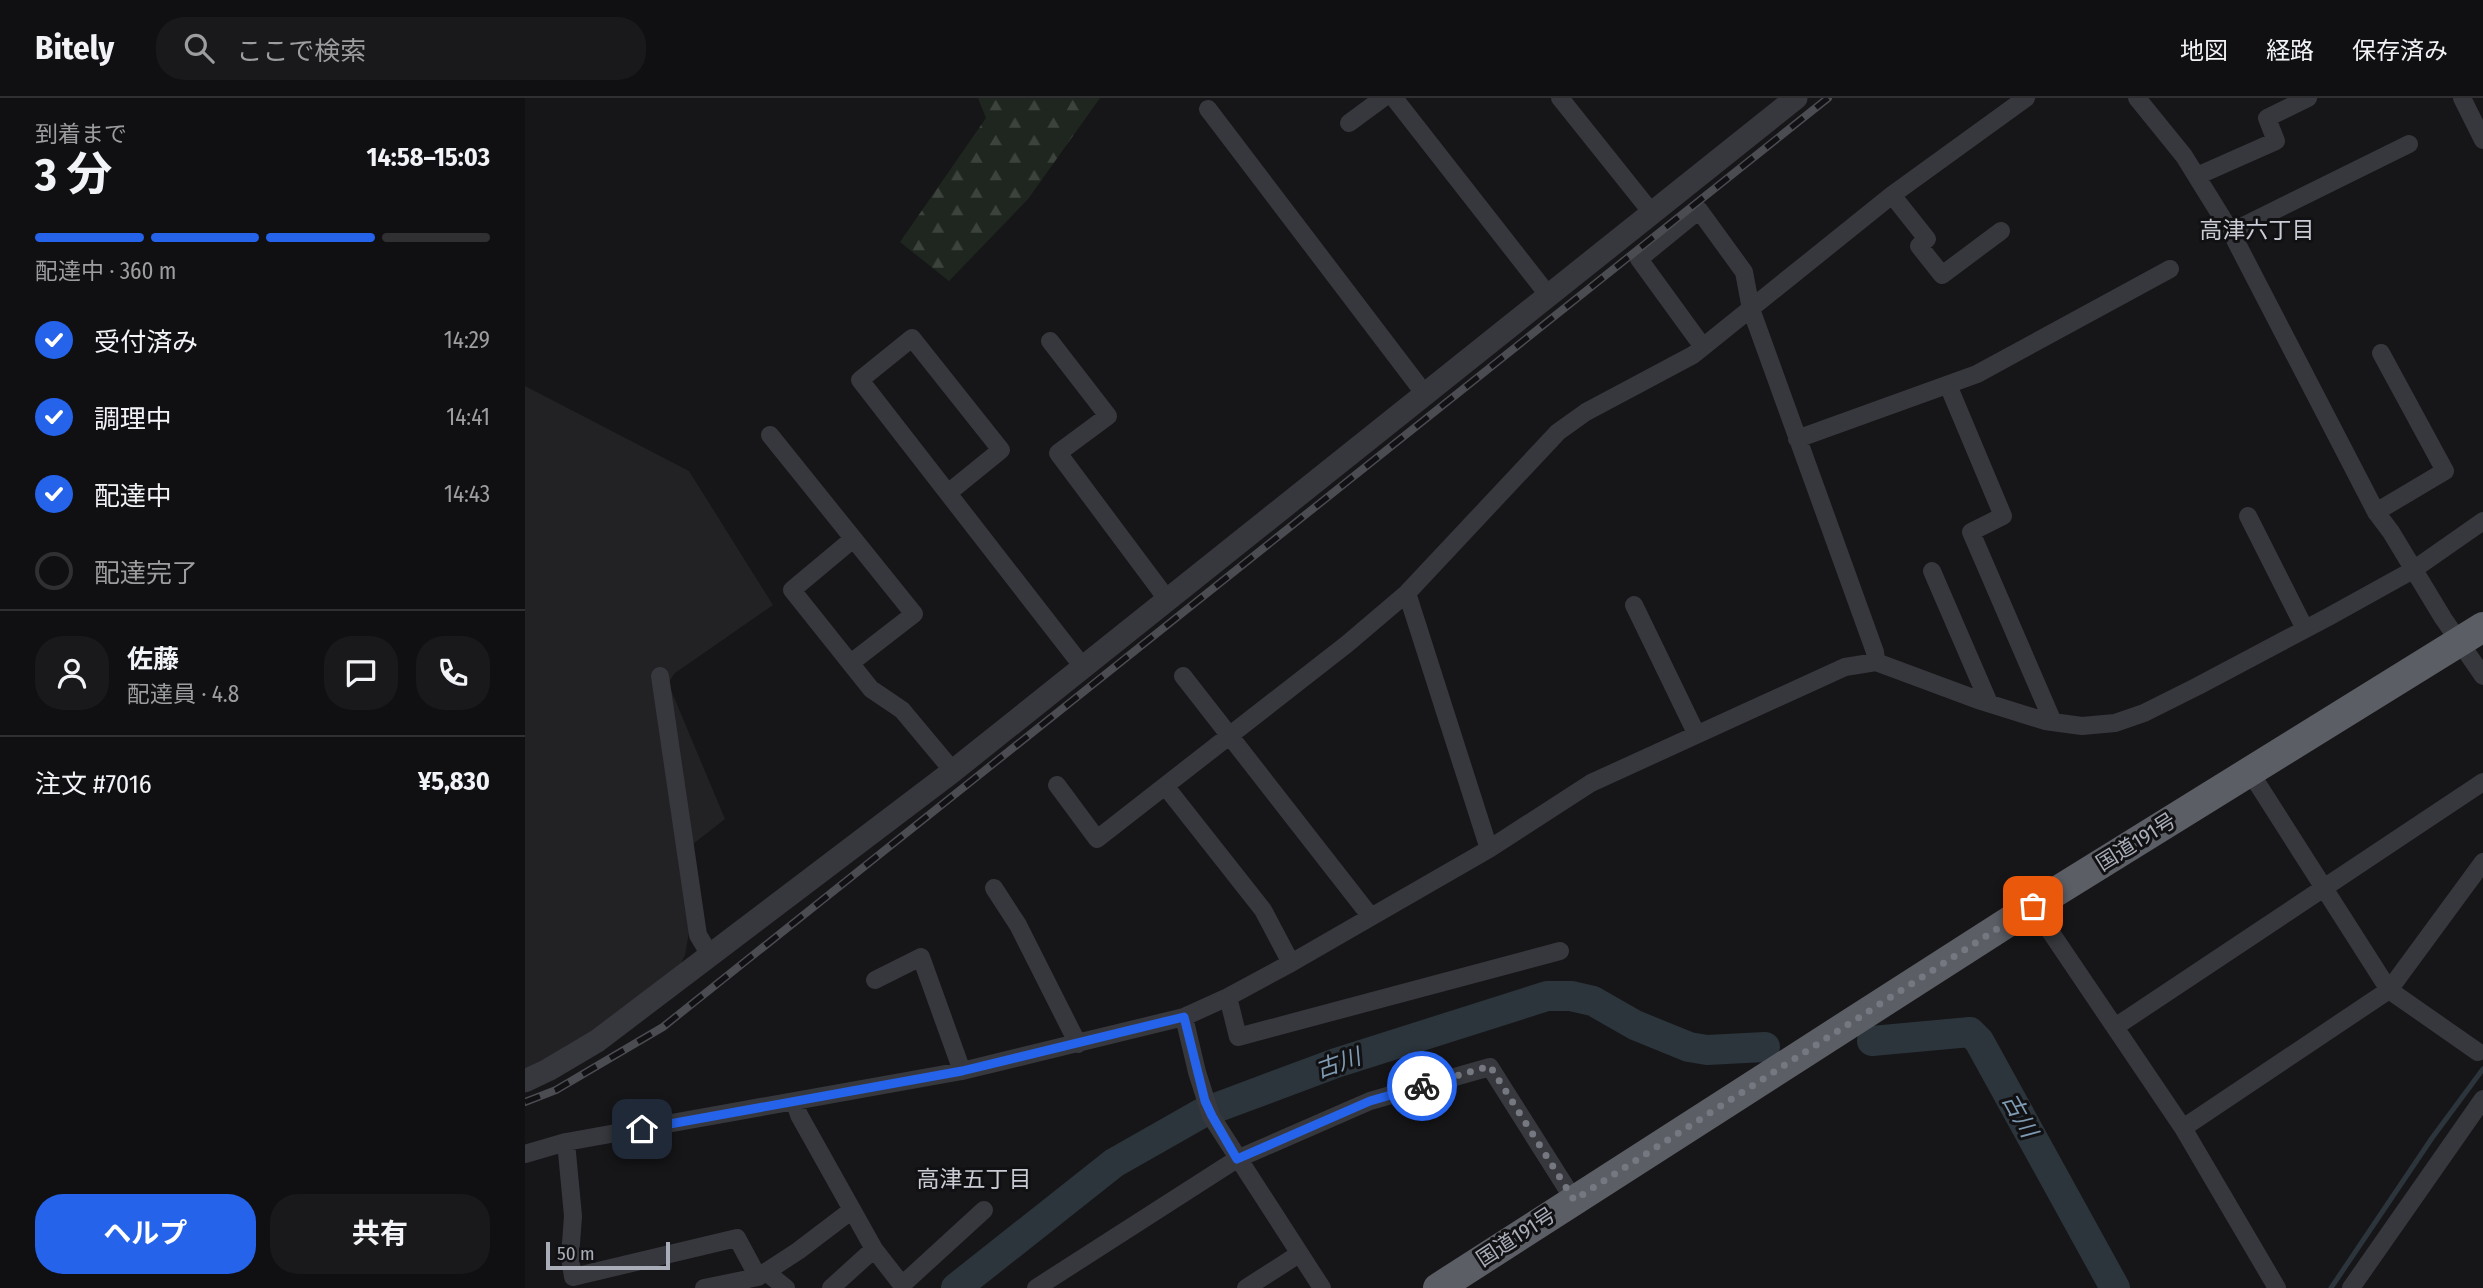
<!DOCTYPE html>
<html lang="ja">
<meta charset="utf-8">
<style>
:root{--surface:#101012;--page:#19191b;--text:#f1f3f6;--muted:#9c9d9f;--line:#303032;--accent:#2563eb}
body{margin:0;font-family:"Fira Sans Condensed","Noto Sans JP",sans-serif;background:var(--page);color:var(--text);height:100vh;display:flex;flex-direction:column;font-size:26px;white-space:nowrap}
*{box-sizing:border-box;margin:0}
p{font-size:23px;color:var(--muted)}
.icon{flex:none;width:38px;height:38px;fill:none;stroke:currentColor;stroke-width:2;stroke-linecap:round;stroke-linejoin:round}
.map{position:relative;flex:1;overflow:hidden}
.drawer{display:flex;flex-direction:column;background:var(--surface);width:525px}
.drawer>*{flex:none}
.scale{position:absolute;left:21px;bottom:18px;width:124px;box-sizing:border-box;padding-left:7px;border:4px solid #a8adb8;border-top:0;font-size:19px;line-height:24px;white-space:nowrap;color:#a8adb8;-webkit-text-stroke:5px #111113;paint-order:stroke}
.pin{position:absolute;display:grid;place-items:center;width:60px;height:60px;color:#fff;margin:-30px;border-radius:14px;box-shadow:0 4px 10px #0006}
.courier{position:absolute;display:grid;place-items:center;width:70px;height:70px;margin:-35px;border:5px solid #2563eb;border-radius:50%;background:#fff;color:#222;box-shadow:0 2px 9px #0007}
.overview em{font-style:normal;font-weight:700}
.overview div{display:flex;flex-direction:column-reverse}
.overview{display:flex;align-items:center;justify-content:space-between;height:119px;padding:0 35px}
h1{font-size:46px;font-weight:700;line-height:52px}
.bar{display:grid;grid-template-columns:repeat(4,1fr);gap:10px 7px;align-content:center;height:84px;padding:0 35px}
.bar i{height:9px;border-radius:5px;background:var(--line)}
.bar .active{background:var(--accent)}
.bar p{grid-column:span 4}
.line{display:flex;align-items:center;gap:18px;padding:0 35px;border-top:2px solid var(--line)}
.line div{flex:1}
.round{display:grid;place-items:center;flex:none;width:74px;height:74px;border-radius:28px;background:var(--page)}
ol{padding:0 35px;list-style:none}
li{display:flex;align-items:center;gap:21px;height:77px}
li p{margin-inline-start:auto}
li .icon{padding:7px;border-radius:50%;background:var(--accent);color:#fff;stroke-width:4}
li:last-child{color:var(--muted)}
li i{width:38px;height:38px;border:4px solid var(--line);border-radius:50%}
.primary-button{display:flex;gap:14px;margin-top:auto;padding:14px 35px}
.primary-button a{flex:1;height:80px;border-radius:28px;background:var(--accent);color:#fff;font-size:28px;font-weight:700;line-height:80px;text-align:center}
.primary-button a+a{background:var(--page);color:var(--text)}
header{display:flex;align-items:center;gap:42px;box-sizing:border-box;height:98px;padding:0 35px;background:var(--surface);border-bottom:2px solid var(--line)}
header strong{font-size:33px}
nav{display:flex;gap:38px;margin-inline-start:auto;font-size:24px}
.search{width:490px;height:63px;background:var(--page);display:flex;align-items:center;gap:18px;box-sizing:border-box;padding:0 24px;border-radius:28px;color:var(--muted);font-size:26px}
main{display:flex;flex:1;min-height:0}
.map>svg:first-child{display:block}
.built{fill:#222225}
.forest{fill:url(#forest-firs)}
.lines{fill:none;stroke-linecap:round;stroke-linejoin:round}
.stream{stroke:#2c353c;stroke-width:5}
.river{stroke:#2c353c;stroke-width:30}
.minor{stroke:#37383d;stroke-width:18}
.tertiary{stroke:#37383d;stroke-width:23}
.trunk{stroke:#5b5e65;stroke-width:30}
.rail-casing{stroke:#4a4c52;stroke-width:8}
.rail{stroke:#111113;stroke-width:5;stroke-dasharray:16;stroke-linecap:butt}
.done{stroke:#757880;stroke-width:7;stroke-dasharray:0 12.6}
.route{stroke:#2563eb;stroke-width:9}
.labels{text-anchor:middle;stroke-width:6;stroke-linejoin:round;paint-order:stroke}
.street-label{font-size:21px;fill:#a8adb8;stroke:#111113}
.neighbourhood-label{font-size:23px;fill:#c9ccd4;stroke:#111113}
.water-label{font-size:23px;font-style:italic;fill:#7f9bb3;stroke:#111113}
</style>
<header>
<strong>Bitely</strong>
<div class="search"><svg class="icon" aria-label="search" viewBox="0 0 24 24"><circle cx="10" cy="10" r="6"/><path d="M15 15l6 6"/></svg>ここで検索</div>
<nav><a>地図</a><a>経路</a><a>保存済み</a></nav>
</header>
<main>
<section class="drawer">
<div class="overview"><div><h1>3 分</h1><p>到着まで</p></div><em>14:58–15:03</em></div>
<div class="bar"><i class="active"></i><i class="active"></i><i class="active"></i><i></i><p>配達中 · 360 m</p></div>
<ol>
<li><svg class="icon" aria-label="check" viewBox="0 0 24 24"><path d="M5 12l5 5 9-10"/></svg>受付済み<p>14:29</p></li>
<li><svg class="icon" aria-label="check" viewBox="0 0 24 24"><path d="M5 12l5 5 9-10"/></svg>調理中<p>14:41</p></li>
<li><svg class="icon" aria-label="check" viewBox="0 0 24 24"><path d="M5 12l5 5 9-10"/></svg>配達中<p>14:43</p></li>
<li><i></i>配達完了</li>
</ol>
<div class="line" style="height:126px"><a class="round"><svg class="icon" aria-label="person" viewBox="0 0 24 24"><circle cx="12" cy="8" r="4"/><path d="M4 21q1-7 8-7t8 7"/></svg></a><div><b>佐藤</b><p>配達員 · 4.8</p></div><a class="round"><svg class="icon" aria-label="chat" viewBox="0 0 24 24"><path d="M4 5h16v11H9l-5 4z"/></svg></a><a class="round"><svg class="icon" aria-label="phone" viewBox="0 0 24 24"><path d="M5 4h4l2 5-3 2q2 4 5 5l2-3 5 2v4C11 20 4 13 5 4z"/></svg></a></div>
<div class="line" style="height:91px"><div>注文 #7016</div><b>¥5,830</b></div>
<div class="primary-button"><a>ヘルプ</a><a>共有</a></div>
</section>
<div class="map">
<svg width="1958" height="1190" viewBox="0 0 1958 1190">
<defs>
<pattern id="forest-firs" width="22" height="20" patternUnits="userSpaceOnUse" patternTransform="scale(1.75)"><rect width="22" height="20" fill="#1e261f"/><path d="M5 1l3.5 6h-7zM16 11l3.5 6h-7z" fill="#3c433d"/></pattern>
</defs>
<rect width="100%" height="100%" fill="#161618"/>
<!-- built -->
<path class="built" d="M0,288L164,373L248,507L150,575L143,585L200,721L168,746L152,752L165,828L160,857L154,870L87,923L0,976Z"/>
<!-- forest -->
<path class="forest" d="M453,0H575L503,101L424,183L375,144L461,20Z"/>
<g class="lines">
<!-- stream -->
<path class="stream" d="M1806,1190L1907,1040L1958,971"/>
<!-- river -->
<path class="river" d="M1347,943L1445,934L1454,943L1590,1190
M431,1190L589,1065L677,1015L811,965L1022,898H1046L1068,903L1110,927L1164,949L1182,952L1240,949"/>
<!-- minor -->
<path class="minor" d="M869,0L1024,198
M1035,0L1127,115
M1612,0L1659,58L1706,134L1851,414L1866,434L1918,520L1958,578
M1937,0L1958,42
M683,11L899,295
M824,25L858,0
M1672,78L1751,43L1742,20L1783,0
M1367,97L1402,141L1394,148L1417,177L1476,133
M1706,134L1884,46
M525,243L583,318L533,355L642,501
M1178,249L1114,161L1174,112L1219,174L1226,211L1350,554L1351,564
M1423,287L1478,418L1446,434L1528,624
M245,337L389,516L327,564
M1272,341L1452,276L1645,171
M423,395L476,352L387,240L335,282L558,569
M1851,414L1920,373L1856,255
M1723,418L1780,531
M328,441L267,492L346,591L377,612L428,673
M1407,473L1464,605
M882,495L964,751
M1109,507L1171,635
M135,578L173,837L185,857
M658,578L846,819
M1725,674L1864,892L1953,954
M532,687L572,741L822,546L882,495L1033,334L1061,314L1168,257L1367,97L1501,0
M641,689L738,812L766,865
M469,790L493,827L553,946
M1508,808L1658,1030L1752,1190
M350,882L396,859L437,973
M703,899L713,939L1035,853
M659,919L672,974L686,1018L797,1190
M1590,929L1958,684
M270,1005L274,1017L349,1151
M1658,1030L1864,892L1958,764
M41,1044L48,1118L45,1159L48,1179L212,1140L233,1179
M0,1056L41,1044L437,973L659,919L703,899L766,865L964,751L1066,685L1320,569L1351,564L1456,603L1520,623L1557,628L1590,625L1619,615L1673,588L1805,518L1888,472L1958,423
M241,1174L261,1190
M179,1190L233,1179L273,1153L327,1112
M306,1190L349,1151L377,1187L459,1112
M511,1190L712,1061L845,1003L965,969L1049,1102
M721,1190L774,1156
M1826,1190L1958,1001"/>
<!-- tertiary -->
<path class="tertiary" d="M0,983L23,972L72,943L428,673L1271,0"/>
<!-- trunk -->
<path class="trunk" d="M913,1190L1508,808L1958,529"/>
<defs>
<path id="rail" d="M0,1004L31,992L138,929L1303,0"/>
</defs>
<!-- rail casing -->
<use href="#rail" class="rail-casing"/>
<!-- rail -->
<use href="#rail" class="rail"/>
</g>
<g class="lines">
<!-- done -->
<path class="done" d="M897,988L965,968L1049,1102L1508,808"/>
<!-- route -->
<path class="route" d="M117,1031L437,973L659,919L680,1003L687,1018L712,1061L845,1003L897,988"/>
</g>
<g class="labels">
<!-- street labels -->
<g class="street-label">
<text transform="translate(1611 744) rotate(-32)" y="7">国道191号</text>
<text transform="translate(991 1139) rotate(-33)" y="7">国道191号</text>
</g>
<!-- neighbourhood labels -->
<g class="neighbourhood-label">
<text x="1732" y="140">高津六丁目</text>
<text x="449" y="1089">高津五丁目</text>
</g>
<!-- water labels -->
<g class="water-label">
<text transform="translate(813 965) rotate(-19)" y="8">古川</text>
<text transform="translate(1495 1017) rotate(61)" y="8">古川</text>
</g>
</g>
</svg>
<div class="scale">50 m</div>
<div class="pin" style="left:1508px;top:808px;background:#ea580c"><svg class="icon" aria-label="bag" viewBox="0 0 24 24"><path d="M5 8h14l-1 12H6zM9 8a3 3 0 0 1 6 0"/></svg></div>
<div class="pin" style="left:117px;top:1031px;background:#1f2937"><svg class="icon" aria-label="home" viewBox="0 0 24 24"><path d="M3 11l9-7 9 7M6 9v11h12V9"/></svg></div>
<div class="courier" style="left:897px;top:988px"><svg class="icon" aria-label="bike" viewBox="0 0 24 24"><circle cx="6" cy="16" r="4"/><circle cx="18" cy="16" r="4"/><path d="M6 16l4-8h5l3 8M10 8l3 8H6M13 5h3"/></svg></div>
</div>
</main>
